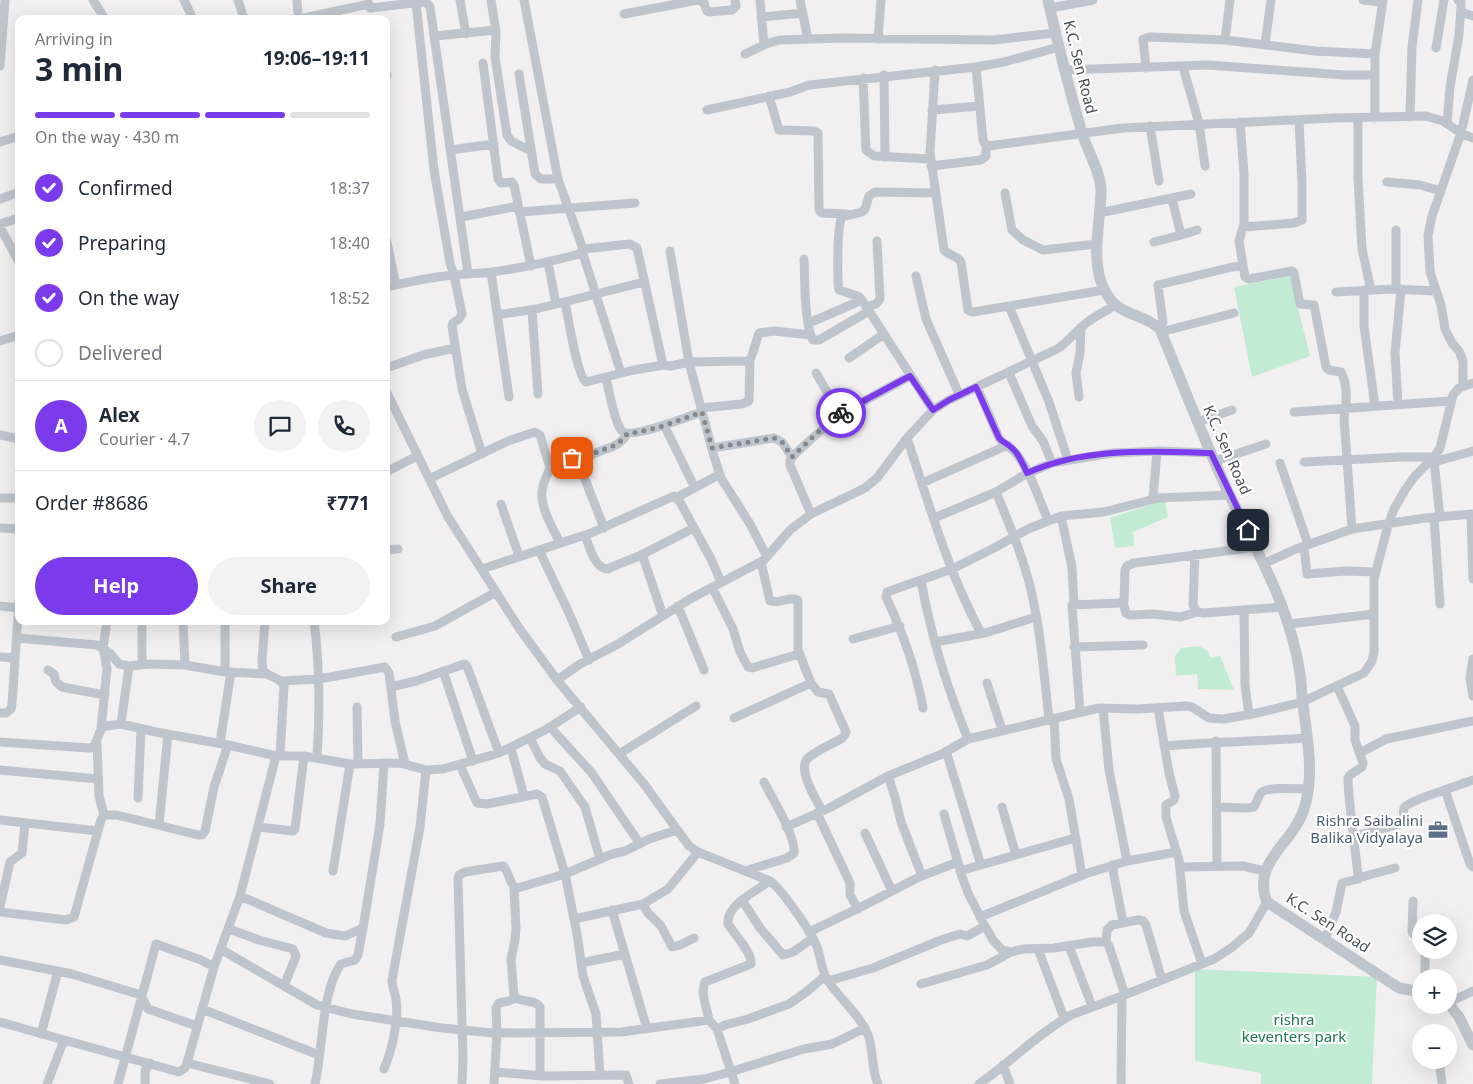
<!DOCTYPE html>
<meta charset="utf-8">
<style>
:root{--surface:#fff;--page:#f2f2f3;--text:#1f2937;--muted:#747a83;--line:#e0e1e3;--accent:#7c3aed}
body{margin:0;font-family:"Noto Sans",sans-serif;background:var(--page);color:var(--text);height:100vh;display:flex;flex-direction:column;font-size:19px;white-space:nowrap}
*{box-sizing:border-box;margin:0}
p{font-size:16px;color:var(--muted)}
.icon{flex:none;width:28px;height:28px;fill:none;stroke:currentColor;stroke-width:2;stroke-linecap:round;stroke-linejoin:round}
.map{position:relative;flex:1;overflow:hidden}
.sheet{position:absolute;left:15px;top:15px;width:375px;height:610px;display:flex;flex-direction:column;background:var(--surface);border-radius:10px;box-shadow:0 5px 20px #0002}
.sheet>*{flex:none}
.buttons{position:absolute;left:1412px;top:914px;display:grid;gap:10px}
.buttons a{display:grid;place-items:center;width:45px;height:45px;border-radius:50%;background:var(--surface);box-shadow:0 5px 20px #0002;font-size:25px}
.pin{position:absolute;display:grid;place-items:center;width:42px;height:42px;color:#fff;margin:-21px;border-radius:10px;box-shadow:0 2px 8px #0006}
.courier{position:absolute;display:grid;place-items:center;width:50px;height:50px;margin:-25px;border:4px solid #7c3aed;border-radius:50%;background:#fff;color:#222;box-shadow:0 1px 6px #0007}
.head em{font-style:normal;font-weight:700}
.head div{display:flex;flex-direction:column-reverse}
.head{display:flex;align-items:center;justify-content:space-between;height:85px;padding:0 20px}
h1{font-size:32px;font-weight:700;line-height:38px}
.bar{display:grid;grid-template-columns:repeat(4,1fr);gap:8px 5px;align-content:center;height:60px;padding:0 20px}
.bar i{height:6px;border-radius:4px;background:var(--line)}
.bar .selected{background:var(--accent)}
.bar p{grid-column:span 4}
.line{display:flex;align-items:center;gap:12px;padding:0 20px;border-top:1px solid var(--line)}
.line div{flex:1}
.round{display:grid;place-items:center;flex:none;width:52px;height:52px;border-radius:26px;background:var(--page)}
ol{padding:0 20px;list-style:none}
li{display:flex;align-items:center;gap:15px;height:55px}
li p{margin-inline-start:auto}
li .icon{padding:5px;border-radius:50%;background:var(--accent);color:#fff;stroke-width:4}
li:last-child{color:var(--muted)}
li i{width:28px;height:28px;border:2px solid var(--line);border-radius:50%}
.action{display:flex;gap:10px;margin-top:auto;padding:10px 20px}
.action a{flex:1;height:58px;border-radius:30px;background:var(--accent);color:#fff;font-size:20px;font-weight:700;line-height:58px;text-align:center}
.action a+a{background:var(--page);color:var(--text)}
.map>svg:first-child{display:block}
.green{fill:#c2ebd4}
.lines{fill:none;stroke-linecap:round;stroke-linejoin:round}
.minor{stroke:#bfc5cd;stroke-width:9}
.tertiary{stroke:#bfc5cd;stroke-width:11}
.done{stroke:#84888f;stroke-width:5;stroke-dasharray:0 9}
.route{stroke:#7c3aed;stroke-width:6}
.labels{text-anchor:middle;stroke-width:4.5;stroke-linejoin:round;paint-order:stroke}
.street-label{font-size:15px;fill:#49515b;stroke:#fff}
.service-label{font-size:15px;fill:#4e5e75;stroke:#fff;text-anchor:end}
.park-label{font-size:15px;fill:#207551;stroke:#fff}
</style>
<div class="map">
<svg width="1473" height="1084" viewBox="0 0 1473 1084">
<rect width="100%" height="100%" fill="#f1efef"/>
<!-- green -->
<path class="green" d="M1290,276L1310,356L1252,377L1234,287Z
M1165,500L1168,517L1133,532L1134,546L1115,548L1110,518Z
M1199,646L1208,651L1210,658L1220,656L1234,690L1198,689L1197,674L1176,676L1175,656L1181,648Z
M1195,969L1377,977L1372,1084H1261V1073L1195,1061Z"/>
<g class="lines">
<!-- minor -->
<path class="minor" d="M93,0L105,19
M184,0L193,19
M238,0L244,19
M297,0L298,15L300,18H304L369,4
M460,0L466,34
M491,0L496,32L495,57L507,135L511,141L531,151
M760,0L764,45
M800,0L808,39
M1363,0L1382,2
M416,3L434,170L450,263L454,275L462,314L459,319L453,323L452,326L462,389L482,454
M370,8L423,2L427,3L430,7L468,274
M1050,8L1093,0
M1461,12L1473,16
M624,14L698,0L704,3L707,11L709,12L732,10L736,6L735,0
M761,17L803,13
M435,36L496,30
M878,39L881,0
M1225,40L1230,0
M1265,45L1271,0
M1436,48L1444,0
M745,54L766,44L779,40L842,38L993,40L1055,33
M483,63L498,179L501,183L512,182L514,185L531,266
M0,66L5,0
M976,67L983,140L985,144L988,146L1123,128L1335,118L1426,116L1443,121L1461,133L1473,138
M1183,67L1199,123L1205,166
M1146,68L1143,39L1150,37L1225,40L1315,51L1375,54
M935,70L930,153L944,250C949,256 957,255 961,262L968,310L972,312L979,311L1104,290
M1064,70L1208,65L1344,75H1374
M386,72L387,76
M519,74L535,174L541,179H558
M884,75L885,157
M863,78L866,150L874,156L931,159
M769,96L779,130L814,131L818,133L819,210L822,213L847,214
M707,110L790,92L809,85L976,67L1004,62L1059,47
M932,110L980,106
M1410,117L1412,47L1418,0
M1358,118V178L1362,249L1371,290
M1375,118V54L1383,0
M1240,122L1244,173V224L1239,241L1245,277L1249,279L1292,271L1294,273L1300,304L1314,305L1326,367L1329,370L1341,372C1348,385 1347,405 1344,418L1352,529
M1447,124L1450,87L1459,35L1461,6V2L1458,0
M1150,126L1159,181
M0,142L19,136
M450,150L494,144
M931,166L981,160L986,156V145
M1387,182L1420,185L1441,191
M1005,193L1012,230L1023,240L1043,250L1097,244
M0,199L19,192
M519,212L635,203
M1099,213L1191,194
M461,217L518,206
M0,224L19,218
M0,227L19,262
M1244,227L1294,223L1302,220V183L1299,120
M1396,230V289
M1181,235L1197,230
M386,238L396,285
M1154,242L1181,235L1172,199
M583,249L630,244L637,248L663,365
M582,251L621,373
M670,251L689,362L713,453L721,478L750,524L767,557
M804,259C805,279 804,324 813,340H819L869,311
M548,262L556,304
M491,272L509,397
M916,276L926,319L959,394
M386,287C408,282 431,277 454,275C467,273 480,274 492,272C522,268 550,262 579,254L583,249L558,179L524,0
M1364,290V326L1375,406
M1336,292L1393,289L1435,291
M565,302C568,316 577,376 586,382L634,370L663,365L671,366L689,362L748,361L751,358L759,333L774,331L811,335
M1009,306L1049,402L1068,460
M866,307L876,304L880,299L877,241
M532,310L538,394
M497,315L536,309L644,282
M809,323L862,300
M1160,329L1163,322L1158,285L1232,267L1243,266
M1161,332L1234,313
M0,341L19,335
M849,358L884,334
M386,368L423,355L455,348
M816,373L840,414
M1009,373L1032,426L1043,441L1052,463
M606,378C609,391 614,420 621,430C629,441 689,416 702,412
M1463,385V361L1459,351L1452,343L1445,329L1441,305L1430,272L1428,235L1432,216L1461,133L1473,80
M977,387L999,438C1004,445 1013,448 1018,456C1032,475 1039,500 1048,520
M386,391L448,517L519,628L557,680L644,784L689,846L698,852L770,881C781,888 812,933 817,947C821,957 821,970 827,979C839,999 859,1013 868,1035C874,1051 871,1069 878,1084
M1079,397L1076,373L1080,353L1081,327
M1398,405L1395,353L1401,289
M701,408L742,404L749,401L750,360
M933,410L862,300L858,296L839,290C837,279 837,225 842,217L862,212L865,209L869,196L875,192L935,193
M1294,412L1450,401
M1198,422L1232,410
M664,425L695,488
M0,435L19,439
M907,438C929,504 948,572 981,633
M712,448L774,438L782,442L792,457
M1215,461L1266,444
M1434,461L1440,517
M1304,462L1402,457H1434
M1280,463L1308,544
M1430,463L1473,451
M550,468C547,475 543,483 542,491C540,508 553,528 560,543
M386,472L417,456
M429,479L508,441L535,432L540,435L550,468H554L573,457L581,460
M922,483L1008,445
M996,492C1009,524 1023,556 1031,590C1041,632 1044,676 1049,719
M0,498H19
M676,498L720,474
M1153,499L1157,451
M501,504L519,556
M811,514L790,465V460L796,453L837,416L910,376
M1471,514L1473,579
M1061,516L1072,567L1074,604
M1434,517L1440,604
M934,518L996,492L1024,475L1052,463L1112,453L1160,451L1211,453
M0,528L19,529
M604,528L581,469L580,462C594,448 617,452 627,434
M585,535C589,545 594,568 607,569L639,556L694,528
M1304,546L1307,574L1345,571L1375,572
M386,550L398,549
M539,550L569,613L589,660
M642,554L663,616
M1195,554L1193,605L1197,612L1204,613L1283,607
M1265,563L1296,549L1352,529L1425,518L1473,514
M482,569L591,533L674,496L680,502L711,559L721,582
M921,581C931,635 947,688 968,739
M712,587L733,629L740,652L748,667L752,668L799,654
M1123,602L1126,613L1130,615L1153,614L1181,617L1197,612
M0,606L19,608
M678,606L704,670
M1244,610L1245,685L1249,715
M142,621V664
M183,621L185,665
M225,621V672
M265,621L262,661L263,671C270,678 279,676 284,686L280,756
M314,621C320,667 320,712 317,758
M1289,624L1374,614
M396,637L435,626L496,592
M17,638L97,645L110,653L119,664L129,666L150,664L185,665L225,672L266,674
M853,639L900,626
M935,642L985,633L1036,617
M1074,647L1143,645
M0,657L15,658
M1473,659L1470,678L1473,696
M48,670L54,674L56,682L62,687L105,695
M443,671L473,761
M557,680L580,664L618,644L690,599L764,560L790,530L811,514L865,488L877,478L907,438L933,410L949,400L1057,349C1068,342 1074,333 1084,325C1093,317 1104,312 1114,306
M281,681L319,679L385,667L389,673L395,721L405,764
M811,683L818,692L829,694L846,732C844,738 840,740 835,742C826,747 814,752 807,759C798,771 816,799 822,811
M987,683L1002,730
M391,687L416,681L464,664L467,666L499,753
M357,707L358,764
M923,708C916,669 903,633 886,597L887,592L952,569L994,548L1028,529L1061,516L1104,512L1158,498L1230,495
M1103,708L1109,770L1127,861
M1158,708L1169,773L1175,796L1174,800L1166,805V817L1179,860L1184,911L1202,964
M1080,712L1072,605L1119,603L1124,601L1125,570L1127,566L1134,563L1256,547
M0,713H6L11,709L12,704L19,601
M734,718L811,683L798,650V600C789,596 779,604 770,601L761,562
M1054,718L1056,759L1069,799L1082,875
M121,724L129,666
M550,727L591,772L640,844
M101,729L107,669L103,648L107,621
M530,738L540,758L545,764L560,771L585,807L600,859
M1216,741L1217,866
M0,742L89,748L94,747L101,729L106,726L121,724L156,732L228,745L276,756
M97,743L99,796L104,815
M220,743L231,672
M1164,746C1212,742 1260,741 1307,738
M511,748L524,796
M946,751L981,865
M1360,753L1386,739L1473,721
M619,754L696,706
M460,765L477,803L487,804L537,794L542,797L565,874L577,934L583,976L596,1014L600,1075
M0,770L98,779
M888,776L895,797L901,822L922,876
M1445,790L1470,864L1473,867
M138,798L141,729
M1002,807L1016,855
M1218,807L1247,808L1254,807C1257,802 1258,796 1261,793C1267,786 1299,789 1308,789
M817,813L850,883V895L858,909
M944,814L959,866
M0,820L98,831
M159,825L168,734
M258,827L293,831L295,829L304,756
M786,827L829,808L888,776L942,754L968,739L1099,708L1137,709L1186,706L1192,707L1209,718L1223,719L1253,714L1302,702L1364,673L1372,661L1374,652V579L1388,525L1394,509L1405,490L1415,476L1434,457L1440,448L1453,395L1459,388L1473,383
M865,833L892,891
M1354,836L1405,823C1405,819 1402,812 1404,808C1407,801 1463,784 1473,780
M1112,865L1123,922
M1180,867L1243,866L1264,871
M333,871L350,764
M745,871L787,858L794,853C796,836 772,798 764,782
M1358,878L1395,868
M514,887L516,928L515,940L511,959L514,996C521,1004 534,998 540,1007V1076
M240,896L326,933L345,936L363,928L380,824L384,763
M742,900L760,928L783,955L793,952L813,938
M1413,901L1412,932L1421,941
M643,904L668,889L698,852
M0,907L10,862L22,853L25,823
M612,910L647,1029
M0,912L66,920L74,917L101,820L104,815H117L198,835H202L205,831L214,787L228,745
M980,917L1085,874L1127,861L1177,852
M574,919L643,904L648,913L661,926L672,947L680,945L694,938
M983,922L968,893L960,871L1075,838
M229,929L259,940L293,949L296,956L284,986
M809,932L865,905L919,877L958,862
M1325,939L1336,912L1342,883L1358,879V876C1355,843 1349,811 1348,778L1350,775L1362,767L1363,763L1355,740V726L1337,686
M1106,942L1107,930L1112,925L1138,920L1143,921L1146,925L1162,980
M1069,946L1092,1006
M1038,949L1064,1018
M222,950L317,1005L352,1014L442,1028L493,1033L621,1032L709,1020L717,1029L735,1084
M0,960L72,974L141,995L148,1009L197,1026
M581,963L625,954
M1425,978V950
M828,981L873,968L941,940L960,934L967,936L985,926L993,940L1002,950L1011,952L1023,949L1054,948L1092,942H1106L1109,946L1125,995
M921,984L987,965L1011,952
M1449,1002L1473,991
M202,1009L319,1055
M709,1020C707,1008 700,993 705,982L751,964C753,954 734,933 728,924C725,906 757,890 770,881
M0,1022L179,1072L185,1068L187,1063L270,1084
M717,1029L725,1025L748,1019L789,1004L805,993L825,976
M41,1034L58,971
M1439,1060L1442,1084
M187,1063L214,967L240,896L276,756H304L350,764L400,763L426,770L443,769L499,753L545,730L581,707
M1003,1065L1010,1084
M384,1069C392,1050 399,1020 396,999C395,992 392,987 392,980L420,827L426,770
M495,1072L544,1076L626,1075L629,1084
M47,1084L64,1040
M118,1084L156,944L201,960L214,967
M145,1084V1071L150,1063
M315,1084C323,1051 321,991 341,964L355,960L358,955L363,928
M462,1084L463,1059L458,879L459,875L465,872L503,866C510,872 508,883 516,888L521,887L565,874L612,854L625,851L649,839L677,830
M494,1084L497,1033L496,1008L499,1003L509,1001L515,998
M660,1084L704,1079L730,1072L804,1049L832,1044L865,1028
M979,1084C1011,1062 1037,1034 1071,1015L1122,996L1214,959L1231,948L1249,933L1267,902
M1121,1084L1122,996"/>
<!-- tertiary -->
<path class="tertiary" d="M1048,0C1058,45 1069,89 1082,133C1087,150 1101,173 1101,190C1101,222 1089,261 1105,291C1119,318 1141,311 1160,329C1183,385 1204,441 1230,496C1258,554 1291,609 1300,674C1302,684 1301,694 1303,704C1307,739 1315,774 1304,809C1293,844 1251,862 1267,902L1399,988L1421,992
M1449,1004L1459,1017L1473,1045"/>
</g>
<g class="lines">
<!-- done -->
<path class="done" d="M572,458L576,457L581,460L587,456L618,444L627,434L657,428L702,412L712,448L774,438L782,442L792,457L816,434L841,413"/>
<!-- route -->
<path class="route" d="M841,413L910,376L933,410L949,400L976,387L999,438C1003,443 1007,443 1012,448C1019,454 1023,464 1027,473C1084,447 1150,451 1211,453L1248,530"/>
</g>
<!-- icons -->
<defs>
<symbol id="office-bare" viewBox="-9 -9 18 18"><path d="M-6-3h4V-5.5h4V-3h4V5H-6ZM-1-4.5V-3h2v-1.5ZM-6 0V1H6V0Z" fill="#5c6f8a" stroke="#fff" stroke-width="2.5" paint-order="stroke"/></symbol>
</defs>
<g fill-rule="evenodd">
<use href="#office-bare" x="1424" y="816" width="28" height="28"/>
</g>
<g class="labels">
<!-- street labels -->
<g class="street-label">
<text transform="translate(1080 67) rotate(76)" y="5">K.C. Sen Road</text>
<text transform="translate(1227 450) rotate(66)" y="5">K.C. Sen Road</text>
<text transform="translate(1328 923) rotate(33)" y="5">K.C. Sen Road</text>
</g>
<!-- service labels -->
<g class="service-label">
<text x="1423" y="826">Rishra Saibalini<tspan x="1423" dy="17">Balika Vidyalaya</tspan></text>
</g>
<!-- park labels -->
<g class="park-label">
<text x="1294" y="1025">rishra<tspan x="1294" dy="17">keventers park</tspan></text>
</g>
</g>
</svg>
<div class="buttons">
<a><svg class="icon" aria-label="layers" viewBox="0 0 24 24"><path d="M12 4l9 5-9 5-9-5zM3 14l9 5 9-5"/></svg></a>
<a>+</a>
<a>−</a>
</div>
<div class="pin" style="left:572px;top:458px;background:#ea580c"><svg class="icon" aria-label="bag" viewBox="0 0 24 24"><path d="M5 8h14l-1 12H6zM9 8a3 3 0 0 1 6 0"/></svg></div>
<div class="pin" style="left:1248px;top:530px;background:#1f2937"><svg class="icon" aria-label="home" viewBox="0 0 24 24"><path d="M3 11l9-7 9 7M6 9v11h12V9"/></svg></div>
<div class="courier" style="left:841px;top:413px"><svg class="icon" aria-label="bike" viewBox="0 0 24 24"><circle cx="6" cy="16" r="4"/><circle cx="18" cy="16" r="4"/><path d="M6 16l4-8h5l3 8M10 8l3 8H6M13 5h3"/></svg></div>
<section class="sheet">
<div class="head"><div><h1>3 min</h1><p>Arriving in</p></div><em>19:06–19:11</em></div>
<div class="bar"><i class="selected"></i><i class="selected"></i><i class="selected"></i><i></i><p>On the way · 430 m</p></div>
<ol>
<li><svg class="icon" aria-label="check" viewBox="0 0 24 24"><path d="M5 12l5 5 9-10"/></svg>Confirmed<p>18:37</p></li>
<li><svg class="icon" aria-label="check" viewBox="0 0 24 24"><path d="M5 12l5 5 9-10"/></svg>Preparing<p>18:40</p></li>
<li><svg class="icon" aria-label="check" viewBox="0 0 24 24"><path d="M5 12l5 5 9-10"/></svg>On the way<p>18:52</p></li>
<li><i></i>Delivered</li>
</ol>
<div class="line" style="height:90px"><b class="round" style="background:var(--accent);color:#fff">A</b><div><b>Alex</b><p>Courier · 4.7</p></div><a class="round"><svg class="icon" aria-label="chat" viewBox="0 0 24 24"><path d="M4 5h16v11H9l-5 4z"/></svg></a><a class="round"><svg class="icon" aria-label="phone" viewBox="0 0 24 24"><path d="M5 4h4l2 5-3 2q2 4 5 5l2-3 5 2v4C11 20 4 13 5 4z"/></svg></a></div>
<div class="line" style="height:65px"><div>Order #8686</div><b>₹771</b></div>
<div class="action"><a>Help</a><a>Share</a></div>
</section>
</div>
